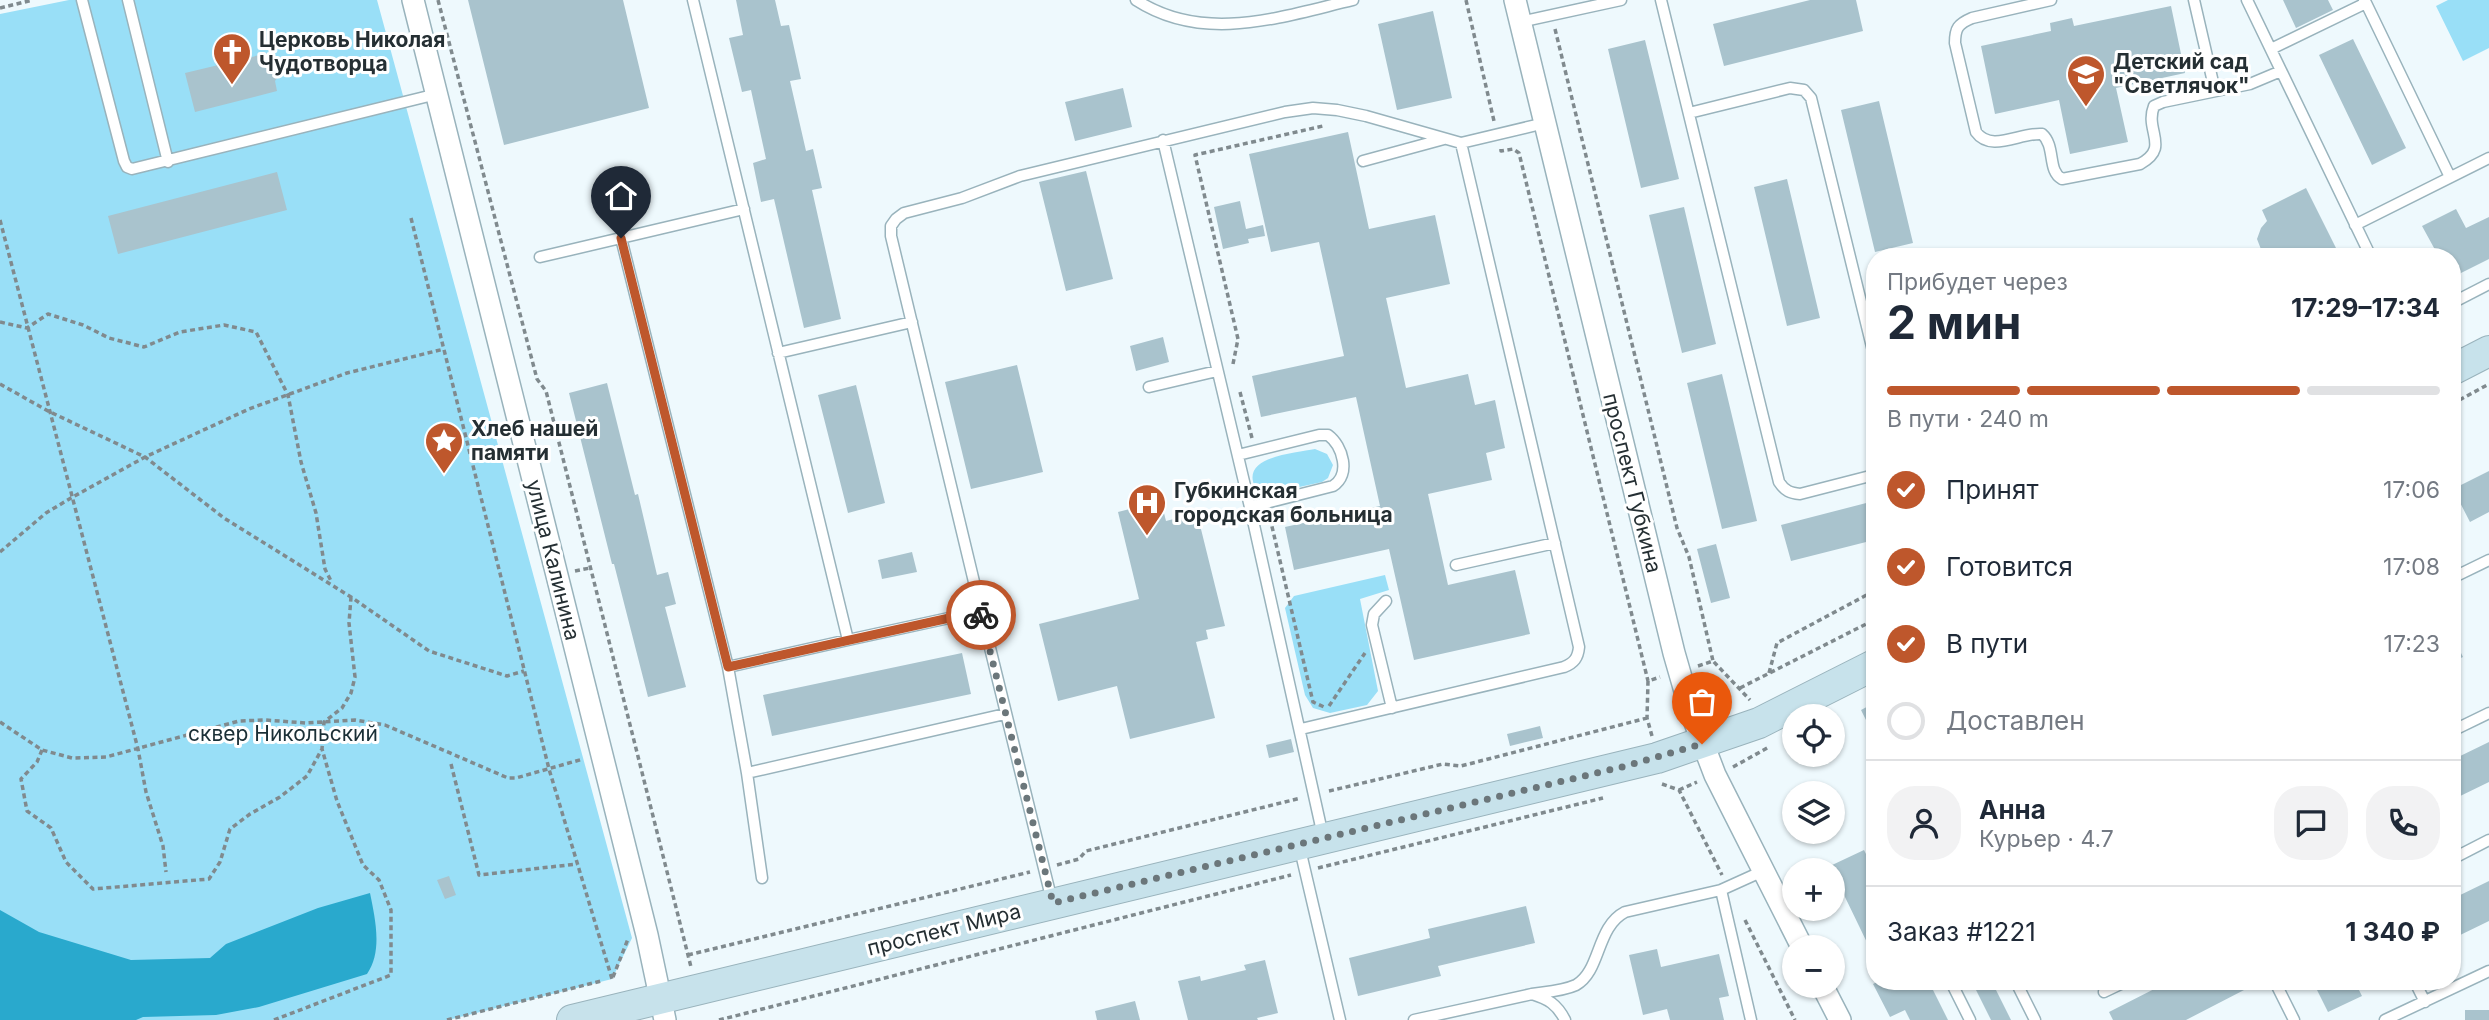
<!DOCTYPE html>
<html lang="ru">
<meta charset="utf-8">
<style>
:root{--surface:#fff;--page:#f2f2f3;--text:#1f2937;--muted:#747a83;--line:#e0e1e3;--accent:#be572c}
body{margin:0;font-family:Inter,sans-serif;background:var(--page);color:var(--text);height:100vh;display:flex;flex-direction:column;font-size:26px;white-space:nowrap}
*{box-sizing:border-box;margin:0}
p{font-size:23px;color:var(--muted)}
.icon{flex:none;width:38px;height:38px;fill:none;stroke:currentColor;stroke-width:2;stroke-linecap:round;stroke-linejoin:round}
.map{position:relative;flex:1;overflow:hidden}
.drawer{position:absolute;left:1866px;top:248px;width:595px;height:742px;display:flex;flex-direction:column;background:var(--surface);border-radius:28px;box-shadow:0 2px 5px #0004}
.drawer>*{flex:none}
.fabs{position:absolute;left:1782px;top:704px;display:grid;gap:14px}
.fabs a{display:grid;place-items:center;width:63px;height:63px;border-radius:50%;background:var(--surface);box-shadow:0 2px 5px #0004;font-size:35px}
.pin{position:absolute;display:grid;place-items:center;width:60px;height:60px;color:#fff;margin:-72px -30px;border-radius:50% 50% 50% 0;rotate:-45deg;box-shadow:0 0 7px #0007}
.pin .icon{rotate:45deg}
.courier{position:absolute;display:grid;place-items:center;width:70px;height:70px;margin:-35px;border:5px solid #be572c;border-radius:50%;background:#fff;color:#222;box-shadow:0 2px 9px #0007}
.headline em{font-style:normal;font-weight:700}
.headline div{display:flex;flex-direction:column-reverse}
.headline{display:flex;align-items:center;justify-content:space-between;height:119px;padding:0 21px}
h1{font-size:46px;font-weight:700;line-height:52px}
.bar{display:grid;grid-template-columns:repeat(4,1fr);gap:10px 7px;align-content:center;height:84px;padding:0 21px}
.bar i{height:9px;border-radius:5px;background:var(--line)}
.bar .selected{background:var(--accent)}
.bar p{grid-column:span 4}
.line{display:flex;align-items:center;gap:18px;padding:0 21px;border-top:2px solid var(--line)}
.line div{flex:1}
.round{display:grid;place-items:center;flex:none;width:74px;height:74px;border-radius:28px;background:var(--page)}
ol{padding:0 21px;list-style:none}
li{display:flex;align-items:center;gap:21px;height:77px}
li p{margin-inline-start:auto}
li .icon{padding:7px;border-radius:50%;background:var(--accent);color:#fff;stroke-width:4}
li:last-child{color:var(--muted)}
li i{width:38px;height:38px;border:4px solid var(--line);border-radius:50%}
.map>svg:first-child{display:block}
.green{fill:#99dff7}
.water{fill:#29a9cd}
.building{fill:#a9c3cd}
.lines{fill:none;stroke-linecap:round;stroke-linejoin:round}
.service-casing{stroke:#99b3bc;stroke-width:13}
.minor-casing{stroke:#99b3bc;stroke-width:24}
.secondary-casing{stroke:#99b3bc;stroke-width:32}
.path{stroke:#808a8e;stroke-width:3.5;stroke-dasharray:5 3.5;stroke-linecap:butt}
.service{stroke:#fff;stroke-width:10}
.minor{stroke:#fff;stroke-width:21}
.secondary{stroke:#c7e2eb;stroke-width:30}
.done{stroke:#6b767a;stroke-width:7;stroke-dasharray:0 12.6}
.route{stroke:#be572c;stroke-width:9}
.labels{text-anchor:middle;stroke-width:6;stroke-linejoin:round;paint-order:stroke}
.poi-label{font-size:21px;font-weight:bold;fill:#252f33;stroke:#fff;text-anchor:start}
.street-label{font-size:21px;fill:#252f33;stroke:#fff}
.park-label{font-size:21px;fill:#1a2f36;stroke:#fff}
</style>
<div class="map">
<svg width="2489" height="1020" viewBox="0 0 2489 1020">
<rect width="100%" height="100%" fill="#eef9fd"/>
<!-- green -->
<path class="green" d="M69,0H377L632,938L612,979L448,1020H0V14Z
M2448,0H2489V48L2463,61L2436,6Z
M1315,449L1327,454L1333,465L1328,478L1322,482L1268,494L1255,487C1240,456 1296,453 1315,449Z
M1385,575L1389,590L1360,599L1378,691L1367,705L1330,713L1313,708L1305,695L1285,608L1294,596Z"/>
<!-- water -->
<path class="water" d="M370,893C375,918 383,951 367,974L259,1007L216,1015L143,1017L136,1020H0V910L39,932L131,960L210,958L226,944L318,908Z"/>
<!-- building -->
<path class="building" d="M468,0H623L649,108L504,145Z
M736,0H775L781,26L789,25L801,79L790,81L806,151L813,149L822,188L812,190L841,319L804,328L774,199L761,202L753,163L766,159L751,90L742,92L729,38L743,35Z
M1810,0H1856L1863,31L1724,66L1713,24Z
M2283,0H2328L2333,10L2296,28Z
M2171,6L2185,73L2116,88L2128,142L2070,154L2059,100L1995,114L1981,46L2051,31L2050,23L2072,18L2074,26Z
M1433,11L1452,98L1397,110L1378,24Z
M2353,39L2406,148L2372,165L2319,55Z
M1645,40L1679,179L1641,188L1608,49Z
M268,53L271,64L278,67L280,74L275,81L277,91L195,112L185,73Z
M1123,88L1132,127L1075,141L1065,102Z
M1879,101L1913,243L1875,252L1841,110Z
M1348,132L1369,229L1435,215L1450,284L1386,298L1406,388L1468,374L1475,405L1495,400L1505,448L1486,453L1492,480L1428,494L1448,585L1515,570L1530,634L1414,660L1389,549L1294,570L1285,527L1380,506L1356,397L1261,417L1252,376L1344,356L1319,242L1271,252L1249,154Z
M1086,171L1113,279L1066,291L1039,182Z
M277,172L287,210L118,254L108,216Z
M1787,179L1820,318L1787,326L1754,187Z
M2306,188L2340,256L2264,257L2257,239L2261,228L2267,221L2262,210Z
M1240,201L1246,229L1263,225L1265,236L1248,239L1249,243L1223,249L1214,207Z
M1684,207L1716,344L1682,353L1649,215Z
M2456,209L2466,228L2489,217V259L2459,274L2455,266L2452,267V257H2439L2422,226Z
M1163,337L1169,362L1136,371L1130,346Z
M1017,365L1043,472L971,489L945,382Z
M1722,374L1757,521L1722,529L1687,383Z
M607,383L635,495L638,494L657,575L668,572L676,604L665,607L686,687L648,697L614,564H612L569,393Z
M856,385L885,503L848,513L818,395Z
M2489,471V512L2470,522L2453,489Z
M1161,501L1166,521L1197,513L1225,626L1206,630L1208,639L1196,642L1215,718L1130,739L1117,686L1058,701L1039,624L1139,599L1118,512Z
M1874,501V540L1791,561L1781,525Z
M1716,544L1730,598L1711,603L1697,549Z
M912,552L917,572L882,579L878,560Z
M2452,635L2463,657L2452,662Z
M962,653L971,694L772,736L763,695Z
M1874,703V716L1866,720L1861,710Z
M1540,726L1543,738L1510,746L1507,734Z
M1291,739L1294,752L1269,758L1266,745Z
M2489,742V782L2452,800V760Z
M1864,850L1874,870V957L1830,866Z
M449,876L456,895L445,899L437,880Z
M2489,881V921L2452,939V899Z
M1526,906L1535,943L1438,966L1441,976L1358,996L1349,958L1430,938L1428,929Z
M1657,949L1661,967L1719,954L1729,996L1719,998L1724,1020H1670L1667,1009L1643,1015L1629,955Z
M1265,960L1278,1013L1257,1018L1258,1020H1188L1178,981L1200,976L1201,981L1246,970L1244,965Z
M1877,982H1929L1948,1020H1910L1905,1010L1890,1017L1873,984Z
M1972,982H1992L2011,1020H1991Z
M2168,982H2242L2246,989L2186,1020H2113L2109,1012Z
M2313,982H2355L2362,996L2328,1012Z
M1135,1001L1140,1020H1097L1095,1011Z
M2465,1010H2489V1020H2465Z"/>
<g class="lines">
<defs>
<path id="service" d="M82,0L124,161L127,167L132,169L437,94
M128,0L168,162
M693,0L848,640L981,611L1052,901
M1136,0C1204,44 1280,17 1353,0
M1661,0L1779,482C1785,491 1790,493 1800,494L1874,475
M2051,0L1972,18C1958,24 1955,28 1955,43L1976,132C1991,153 2021,132 2042,134C2056,146 2047,171 2062,179L2140,164C2171,147 2144,131 2154,106L2163,102L2250,84L2281,71
M2194,0L2215,91
M2247,0L2371,257
M2366,3L2450,177
M1520,22L1621,0
M2271,49L2366,3L2364,0
M1689,113L1790,88L1804,90L1811,98L1874,355
M1163,140L1250,507L1323,836
M1363,161L1444,139
M2355,225L2489,158
M621,238L728,667L747,773L762,878
M540,257L744,209
M2452,303L2489,284
M778,353L912,322
M1149,387L1217,371
M1238,455L1319,435H1328C1343,446 1351,475 1333,486L1250,507
M1456,565L1555,543
M2452,578L2489,560
M1386,601L1374,614L1372,625L1392,708
M981,611L891,236V226L896,219L904,213L962,198L1020,176L1285,112L1313,108L1337,110L1366,116L1461,143L1545,123
M728,667L848,640
M1301,729L1564,667C1574,663 1578,658 1579,647L1461,143
M2452,731L2489,713
M747,773L1005,714
M1299,845L1340,1020
M2452,859L2489,840
M1721,890L1751,1020
M1951,982L1970,1020
M2016,982L2035,1020
M2275,982L2294,1020
M2415,982L2425,1002
M2104,992L2125,982
M1532,994C1545,992 1563,991 1576,985C1601,971 1596,927 1625,912L1721,890L1763,871
M1414,1020L1532,994C1548,999 1557,1004 1565,1020
M2385,1020L2489,971"/>
<path id="minor" d="M413,0L647,935L665,1020
M1515,0L1674,653L1691,712L1715,775L1802,947
M1822,985L1840,1020"/>
<path id="secondary" d="M2452,370L2489,351
M572,1020L1657,758L1759,723L1874,665"/>
</defs>
<!-- service casing -->
<use href="#service" class="service-casing"/>
<!-- minor casing -->
<use href="#minor" class="minor-casing"/>
<!-- secondary casing -->
<use href="#secondary" class="secondary-casing"/>
<!-- path -->
<path class="path" d="M438,0L537,379L546,391L691,967
M1466,0L1494,121
M0,8L33,0
M1555,29L1677,528L1689,557L1713,661
M1501,149V151L1513,149L1519,153L1648,681
M411,218L549,769L612,979
M0,220L138,749L146,792L163,846L166,872
M0,322L27,328L48,314L83,325L109,338L144,347L180,332L224,325L256,332L288,395L301,462L316,513L325,569L332,583
M1233,364L1238,339L1195,155L1323,126
M0,384L48,411L145,457L224,518L351,597L429,651L507,676L524,671
M1240,392L1252,438
M2452,404L2489,384
M1270,518L1313,702L1324,707
M0,552L46,513L71,498L145,457L249,409L347,373L444,349
M575,571L590,568
M1698,666L1713,661L1750,700
M1769,673L1777,643L1874,591
M1740,688L1874,620
M1329,706L1365,653
M0,722L42,750L72,758L106,757L239,721L265,720L306,723L355,720L385,725L508,778H516L583,759
M1652,736L1647,718L1648,681L1660,677
M42,750L37,762L21,779L27,811L51,828L66,862L93,889L209,879L220,862L230,829L250,814L280,797L307,776L322,749L324,722L342,708L351,693L355,677L349,623L351,597
M451,764L479,875L577,864
M1733,767L1769,747
M1662,784L1679,790L1722,875
M1679,790L1697,782
M1329,791L1443,764L1461,766L1647,718
M1057,865L1079,859L1086,851L1301,798
M1318,868L1603,798
M1745,920L1795,1020
M688,955L1030,872
M613,977L628,939
M274,1020L391,975V910L379,880L363,865L337,801L322,749
M447,1020L601,981
M719,1020L1291,875"/>
<!-- service -->
<use href="#service" class="service"/>
<!-- minor -->
<use href="#minor" class="minor"/>
<!-- secondary -->
<use href="#secondary" class="secondary"/>
</g>
<g class="lines">
<!-- done -->
<path class="done" d="M981,615L1053,903L1626,766L1702,744"/>
<!-- route -->
<path class="route" d="M621,238L728,667L981,611V615"/>
</g>
<!-- icons -->
<defs>
<symbol id="church-pin" viewBox="-11 -11 22 30"><path d="M0 17L-7.5 6A9.5 9.5 0 1 1 7.5 6Z" fill="#be572c" stroke="#fff"/><path d="M-1.2-6h2.4v3.5h3.3v2.4h-3.3V6h-2.4V-.1h-3.3v-2.4h3.3Z" fill="#fff"/></symbol>
<symbol id="school-pin" viewBox="-11 -11 22 30"><path d="M0 17L-7.5 6A9.5 9.5 0 1 1 7.5 6Z" fill="#be572c" stroke="#fff"/><path d="M0-5L7-2L0 1L-7-2ZM-4 1L0 2.5L4 1V4Q0 6-4 4Z" fill="#fff"/></symbol>
<symbol id="sight-pin" viewBox="-11 -11 22 30"><path d="M0 17L-7.5 6A9.5 9.5 0 1 1 7.5 6Z" fill="#be572c" stroke="#fff"/><path d="M0-6L1.8-2.2L6-1.7L2.9 1.2L3.7 5.4L0 3.3L-3.7 5.4L-2.9 1.2L-6-1.7L-1.8-2.2Z" fill="#fff"/></symbol>
<symbol id="hospital-pin" viewBox="-11 -11 22 30"><path d="M0 17L-7.5 6A9.5 9.5 0 1 1 7.5 6Z" fill="#be572c" stroke="#fff"/><path d="M-5-5h3v3.5h4V-5h3V5h-3V1.5h-4V5h-3Z" fill="#fff"/></symbol>
</defs>
<g fill-rule="evenodd">
<use href="#church-pin" x="210" y="30" width="44" height="60"/>
<use href="#school-pin" x="2064" y="52" width="44" height="60"/>
<use href="#sight-pin" x="422" y="419" width="44" height="60"/>
<use href="#hospital-pin" x="1125" y="481" width="44" height="60"/>
</g>
<g class="labels">
<!-- poi labels -->
<g class="poi-label">
<text x="259" y="47">Церковь Николая<tspan x="259" dy="24">Чудотворца</tspan></text>
<text x="2113" y="69">Детский сад<tspan x="2113" dy="24">"Светлячок"</tspan></text>
<text x="471" y="436">Хлеб нашей<tspan x="471" dy="24">памяти</tspan></text>
<text x="1174" y="498">Губкинская<tspan x="1174" dy="24">городская больница</tspan></text>
</g>
<!-- street labels -->
<g class="street-label">
<text transform="translate(1632 483) rotate(76)" y="7">проспект Губкина</text>
<text transform="translate(553 560) rotate(76)" y="7">улица Калинина</text>
<text transform="translate(944 930) rotate(-14)" y="7">проспект Мира</text>
</g>
<!-- park labels -->
<g class="park-label">
<text x="283" y="741">сквер Никольский</text>
</g>
</g>
</svg>
<div class="fabs">
<a><svg class="icon" aria-label="locate" viewBox="0 0 24 24"><circle cx="12" cy="12" r="6"/><path d="M12 2v4M12 18v4M2 12h4M18 12h4"/></svg></a>
<a><svg class="icon" aria-label="layers" viewBox="0 0 24 24"><path d="M12 4l9 5-9 5-9-5zM3 14l9 5 9-5"/></svg></a>
<a>+</a>
<a>−</a>
</div>
<div class="pin" style="left:1702px;top:744px;background:#ea580c"><svg class="icon" aria-label="bag" viewBox="0 0 24 24"><path d="M5 8h14l-1 12H6zM9 8a3 3 0 0 1 6 0"/></svg></div>
<div class="pin" style="left:621px;top:238px;background:#1f2937"><svg class="icon" aria-label="home" viewBox="0 0 24 24"><path d="M3 11l9-7 9 7M6 9v11h12V9"/></svg></div>
<div class="courier" style="left:981px;top:615px"><svg class="icon" aria-label="bike" viewBox="0 0 24 24"><circle cx="6" cy="16" r="4"/><circle cx="18" cy="16" r="4"/><path d="M6 16l4-8h5l3 8M10 8l3 8H6M13 5h3"/></svg></div>
<section class="drawer">
<div class="headline"><div><h1>2 мин</h1><p>Прибудет через</p></div><em>17:29–17:34</em></div>
<div class="bar"><i class="selected"></i><i class="selected"></i><i class="selected"></i><i></i><p>В пути · 240 m</p></div>
<ol>
<li><svg class="icon" aria-label="check" viewBox="0 0 24 24"><path d="M5 12l5 5 9-10"/></svg>Принят<p>17:06</p></li>
<li><svg class="icon" aria-label="check" viewBox="0 0 24 24"><path d="M5 12l5 5 9-10"/></svg>Готовится<p>17:08</p></li>
<li><svg class="icon" aria-label="check" viewBox="0 0 24 24"><path d="M5 12l5 5 9-10"/></svg>В пути<p>17:23</p></li>
<li><i></i>Доставлен</li>
</ol>
<div class="line" style="height:126px"><a class="round"><svg class="icon" aria-label="person" viewBox="0 0 24 24"><circle cx="12" cy="8" r="4"/><path d="M4 21q1-7 8-7t8 7"/></svg></a><div><b>Анна</b><p>Курьер · 4.7</p></div><a class="round"><svg class="icon" aria-label="chat" viewBox="0 0 24 24"><path d="M4 5h16v11H9l-5 4z"/></svg></a><a class="round"><svg class="icon" aria-label="phone" viewBox="0 0 24 24"><path d="M5 4h4l2 5-3 2q2 4 5 5l2-3 5 2v4C11 20 4 13 5 4z"/></svg></a></div>
<div class="line" style="height:91px"><div>Заказ #1221</div><b>1 340 ₽</b></div>
</section>
</div>
